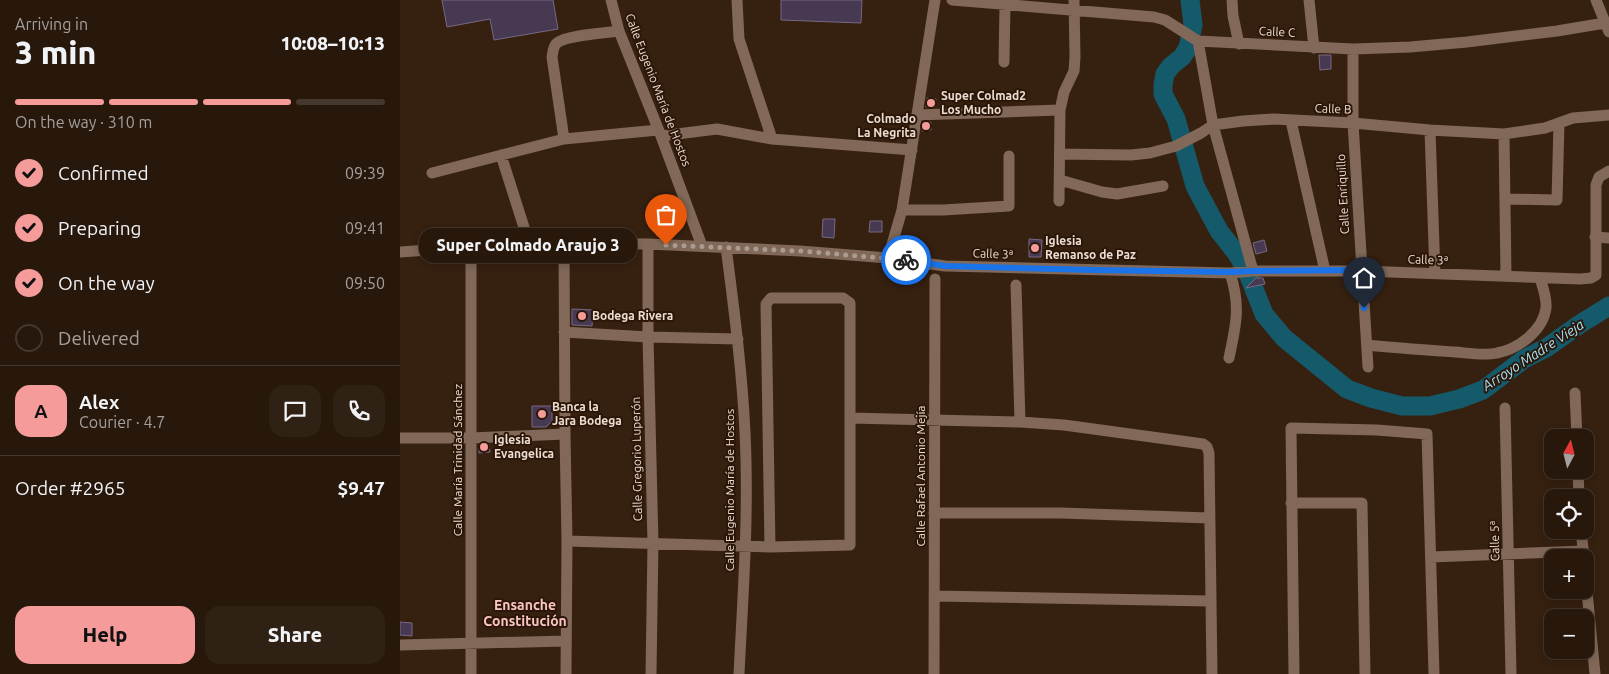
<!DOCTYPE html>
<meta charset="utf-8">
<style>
:root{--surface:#28180c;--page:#302115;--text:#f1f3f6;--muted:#a5a09d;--line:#44372d;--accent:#f59b9a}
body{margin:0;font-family:Ubuntu,sans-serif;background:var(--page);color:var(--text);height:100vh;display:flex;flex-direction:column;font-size:19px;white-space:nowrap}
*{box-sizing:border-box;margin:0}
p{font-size:16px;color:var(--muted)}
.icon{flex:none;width:28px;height:28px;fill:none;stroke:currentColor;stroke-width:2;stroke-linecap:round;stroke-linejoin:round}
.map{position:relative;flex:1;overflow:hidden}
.details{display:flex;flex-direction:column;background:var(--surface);width:400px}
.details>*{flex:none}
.needle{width:32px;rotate:7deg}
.tools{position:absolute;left:1144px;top:429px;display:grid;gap:10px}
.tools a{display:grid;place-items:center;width:50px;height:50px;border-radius:10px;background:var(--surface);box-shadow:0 2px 8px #0003,0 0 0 1px var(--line);font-size:25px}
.pin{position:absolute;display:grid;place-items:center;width:42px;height:42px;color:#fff;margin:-51px -21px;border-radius:50% 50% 50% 0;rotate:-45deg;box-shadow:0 0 5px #0007}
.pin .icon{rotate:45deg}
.courier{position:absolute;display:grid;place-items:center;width:50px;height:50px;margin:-25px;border:4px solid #1a73e8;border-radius:50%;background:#fff;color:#222;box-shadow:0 1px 6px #0007}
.bubble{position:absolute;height:35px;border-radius:15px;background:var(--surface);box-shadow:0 2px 8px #0003,0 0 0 1px var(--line);font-size:16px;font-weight:800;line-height:35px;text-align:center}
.overview em{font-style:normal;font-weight:800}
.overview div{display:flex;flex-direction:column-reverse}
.overview{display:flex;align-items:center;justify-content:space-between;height:85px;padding:0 15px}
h1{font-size:32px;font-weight:800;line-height:38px}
.bar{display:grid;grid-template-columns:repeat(4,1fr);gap:8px 5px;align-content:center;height:60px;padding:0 15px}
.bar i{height:6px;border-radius:4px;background:var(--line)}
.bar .active{background:var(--accent)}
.bar p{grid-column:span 4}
.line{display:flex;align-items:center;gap:12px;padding:0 15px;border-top:1px solid var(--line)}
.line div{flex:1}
.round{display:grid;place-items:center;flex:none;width:52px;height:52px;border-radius:15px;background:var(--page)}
ol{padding:0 15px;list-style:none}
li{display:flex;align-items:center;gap:15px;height:55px}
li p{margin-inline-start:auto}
li .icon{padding:5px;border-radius:50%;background:var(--accent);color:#111;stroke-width:4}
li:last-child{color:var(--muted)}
li i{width:28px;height:28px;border:2px solid var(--line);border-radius:50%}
.action{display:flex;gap:10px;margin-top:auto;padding:10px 15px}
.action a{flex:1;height:58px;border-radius:15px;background:var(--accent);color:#111;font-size:20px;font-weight:800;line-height:58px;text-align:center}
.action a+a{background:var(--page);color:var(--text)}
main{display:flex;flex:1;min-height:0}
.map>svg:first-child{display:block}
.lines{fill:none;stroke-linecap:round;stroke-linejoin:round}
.river{stroke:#145a6b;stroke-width:19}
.building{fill:#463951;stroke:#776983}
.minor{stroke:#816858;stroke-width:11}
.done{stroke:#ac9b8f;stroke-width:5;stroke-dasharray:0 9}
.route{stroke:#1a73e8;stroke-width:6}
.poi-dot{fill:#f59b9a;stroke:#2c1607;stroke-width:2}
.labels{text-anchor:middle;stroke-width:4;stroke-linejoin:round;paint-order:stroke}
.street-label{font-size:12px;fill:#ecddd3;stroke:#2c1607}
.poi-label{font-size:12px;font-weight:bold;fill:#ecddd3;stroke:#2c1607;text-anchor:start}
.water-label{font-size:14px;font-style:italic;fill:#a2e4f8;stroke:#2c1607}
.neighbourhood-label{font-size:14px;font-weight:bold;fill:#f9c5c4;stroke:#2c1607}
</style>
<main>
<section class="details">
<div class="overview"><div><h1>3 min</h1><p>Arriving in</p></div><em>10:08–10:13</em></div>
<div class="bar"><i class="active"></i><i class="active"></i><i class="active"></i><i></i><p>On the way · 310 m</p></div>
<ol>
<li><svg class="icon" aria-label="check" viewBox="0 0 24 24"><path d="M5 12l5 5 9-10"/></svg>Confirmed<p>09:39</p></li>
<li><svg class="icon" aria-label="check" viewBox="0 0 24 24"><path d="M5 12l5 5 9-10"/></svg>Preparing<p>09:41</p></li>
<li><svg class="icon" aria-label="check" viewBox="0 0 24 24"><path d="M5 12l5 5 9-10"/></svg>On the way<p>09:50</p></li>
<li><i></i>Delivered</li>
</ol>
<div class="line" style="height:90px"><b class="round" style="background:var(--accent);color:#111">A</b><div><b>Alex</b><p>Courier · 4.7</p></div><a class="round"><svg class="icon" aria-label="chat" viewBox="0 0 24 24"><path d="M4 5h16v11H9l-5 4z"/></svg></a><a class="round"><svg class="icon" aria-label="phone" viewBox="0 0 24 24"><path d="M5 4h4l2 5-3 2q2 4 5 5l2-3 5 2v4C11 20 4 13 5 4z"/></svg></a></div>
<div class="line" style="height:65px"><div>Order #2965</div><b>$9.47</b></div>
<div class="action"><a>Help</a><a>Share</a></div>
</section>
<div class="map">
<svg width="1209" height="674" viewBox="0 0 1209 674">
<rect width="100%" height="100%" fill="#362010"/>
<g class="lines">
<!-- river -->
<path class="river" d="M790,0L793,25L788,48L782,57L771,66L765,74L763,85V94L776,119L795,186L819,231L837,254L847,271L864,314L884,338L947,389L971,398L1002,406H1030L1059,399L1083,390L1124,359L1146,348L1180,324L1209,306"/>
</g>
<!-- building -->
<path class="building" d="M42,0H153L158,29L94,40L90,19L47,27Z
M381,0H462L461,23L381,20Z
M919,55H931V69L920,70Z
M527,98L536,99L535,107H526Z
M523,122H531V130L522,131Z
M423,219H435L434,238L422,237Z
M470,221H482V232H469Z
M257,222L269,223L268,237L257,236Z
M629,239L642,240L641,257H629Z
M864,240L867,251L856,254L853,243Z
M856,278H863L865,284L846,288Z
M172,309L193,310L192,326L172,325Z
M132,406H152V421L146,427H132Z
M79,445H89L90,452L79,453Z
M0,622L12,623V636L0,635Z"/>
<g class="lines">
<!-- minor -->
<path class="minor" d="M211,0L219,31L261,136L302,246
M337,0L339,39L372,139
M552,0L754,17L765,20L798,41L953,49L1010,47L1067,42L1157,31L1205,23
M832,0L833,16L839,44
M909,0L914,48
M1196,0L1209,32
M798,41L813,125L853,271
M953,49V123L968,367
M604,62L605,5
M517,115L660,110
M891,121L925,271
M1030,130L1035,274
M1104,134L1106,276
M261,136L317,129L372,139L512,150
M164,139L152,57C153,52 153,46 157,43C166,35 206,33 219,31
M660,154L731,155L750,153L776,146L801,133L813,125L843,121L874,119L953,123L1030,130L1104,134L1145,128L1173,118L1209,115
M101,155L129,243
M32,173L164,139L258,130
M660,180L702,192L717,194L763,186
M1106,199L1157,200L1159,123
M659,201L660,110L664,92L674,71L675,57L674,0
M502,210H543L609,206V156
M1195,237L1209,238
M164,243L165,434L167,541L166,674
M248,244V337L253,543L251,674
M71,247V674
M326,247C334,309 342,370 345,432C349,513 343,594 339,674
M0,252L129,243L248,244L400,251L488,258L545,266L830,273L853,271H962L1180,279L1191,278L1196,275V185L1199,177L1209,171
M488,258L502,210L535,0
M616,285L620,422
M164,332L248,337L338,339
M967,345C996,348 1026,350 1055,352C1068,353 1084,356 1097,353C1118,349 1143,331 1146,308C1147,298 1143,288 1140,278
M829,358C836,325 841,306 830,273
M1175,393L1177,438
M1105,408L1111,674
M450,418L620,422L664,425L803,444L807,447L809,453L812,674
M0,438H72L165,434
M1178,470L1179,498
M891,503H962L965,674
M534,513H661L809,518
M1181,530L1184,558
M167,541L370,547L450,545V303L443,298H371L366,304L370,547
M1031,557L1183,551
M1185,571L1195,674
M535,596L810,601
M0,645L166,641
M534,674L535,279
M894,674L891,428L977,430L1027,434L1034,674"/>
</g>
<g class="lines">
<!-- done -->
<path class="done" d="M266,245L400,251L506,260"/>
<!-- route -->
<path class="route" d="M506,260L545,266L695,270L830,272L853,271L962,270L964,308"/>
</g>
<!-- markers -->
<g class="poi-dot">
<circle cx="531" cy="103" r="5"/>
<circle cx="526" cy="126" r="5"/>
<circle cx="635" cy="248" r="5"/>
<circle cx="182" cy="316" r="5"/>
<circle cx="142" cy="414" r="5"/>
<circle cx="84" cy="447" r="5"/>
</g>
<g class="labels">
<!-- street labels -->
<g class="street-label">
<text transform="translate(877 32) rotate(3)" y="4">Calle C</text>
<text transform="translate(258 90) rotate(69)" y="4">Calle Eugenio María de Hostos</text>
<text transform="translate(933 109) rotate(2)" y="4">Calle B</text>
<text transform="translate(943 194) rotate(-93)" y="4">Calle Enriquillo</text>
<text transform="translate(593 254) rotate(2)" y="4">Calle 3ª</text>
<text transform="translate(1028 260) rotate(2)" y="4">Calle 3ª</text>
<text transform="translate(237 459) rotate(-91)" y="4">Calle Gregorio Luperón</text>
<text transform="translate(58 460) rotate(-90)" y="4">Calle María Trinidad Sánchez</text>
<text transform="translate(521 476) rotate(-90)" y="4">Calle Rafael Antonio Mejía</text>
<text transform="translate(330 490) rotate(-90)" y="4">Calle Eugenio María de Hostos</text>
<text transform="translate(1095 541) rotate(-91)" y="4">Calle 5ª</text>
</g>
<!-- poi labels -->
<g class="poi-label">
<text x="541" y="100">Super Colmad2<tspan x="541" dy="14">Los Mucho</tspan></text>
<text x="516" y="123" text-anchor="end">Colmado<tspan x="516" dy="14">La Negrita</tspan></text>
<text x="645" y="245">Iglesia<tspan x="645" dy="14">Remanso de Paz</tspan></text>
<text x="192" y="320">Bodega Rivera</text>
<text x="152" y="411">Banca la<tspan x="152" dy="14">Jara Bodega</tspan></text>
<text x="94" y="444">Iglesia<tspan x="94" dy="14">Evangelica</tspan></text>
</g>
<!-- water labels -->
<g class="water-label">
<text transform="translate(1133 355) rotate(-33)" y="5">Arroyo Madre Vieja</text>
</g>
<!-- neighbourhood labels -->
<g class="neighbourhood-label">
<text x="125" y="610">Ensanche<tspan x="125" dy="16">Constitución</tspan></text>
</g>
</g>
</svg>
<div class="tools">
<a><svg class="needle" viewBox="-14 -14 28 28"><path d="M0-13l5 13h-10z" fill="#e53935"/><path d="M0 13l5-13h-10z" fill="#a5a09d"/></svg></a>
<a><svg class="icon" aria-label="locate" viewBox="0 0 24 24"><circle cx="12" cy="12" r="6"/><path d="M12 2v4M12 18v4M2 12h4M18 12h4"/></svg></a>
<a>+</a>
<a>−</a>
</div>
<div class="pin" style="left:266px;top:245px;background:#ea580c"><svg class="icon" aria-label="bag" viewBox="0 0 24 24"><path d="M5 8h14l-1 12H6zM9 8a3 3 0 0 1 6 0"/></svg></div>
<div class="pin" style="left:964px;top:308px;background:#1f2937"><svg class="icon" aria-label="home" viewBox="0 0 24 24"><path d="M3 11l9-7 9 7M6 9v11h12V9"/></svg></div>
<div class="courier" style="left:506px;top:260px"><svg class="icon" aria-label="bike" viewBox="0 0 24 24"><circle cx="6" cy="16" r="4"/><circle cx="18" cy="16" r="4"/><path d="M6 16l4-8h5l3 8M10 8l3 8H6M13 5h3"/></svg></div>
<div class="bubble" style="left:19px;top:228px;width:218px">Super Colmado Araujo 3</div>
</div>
</main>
